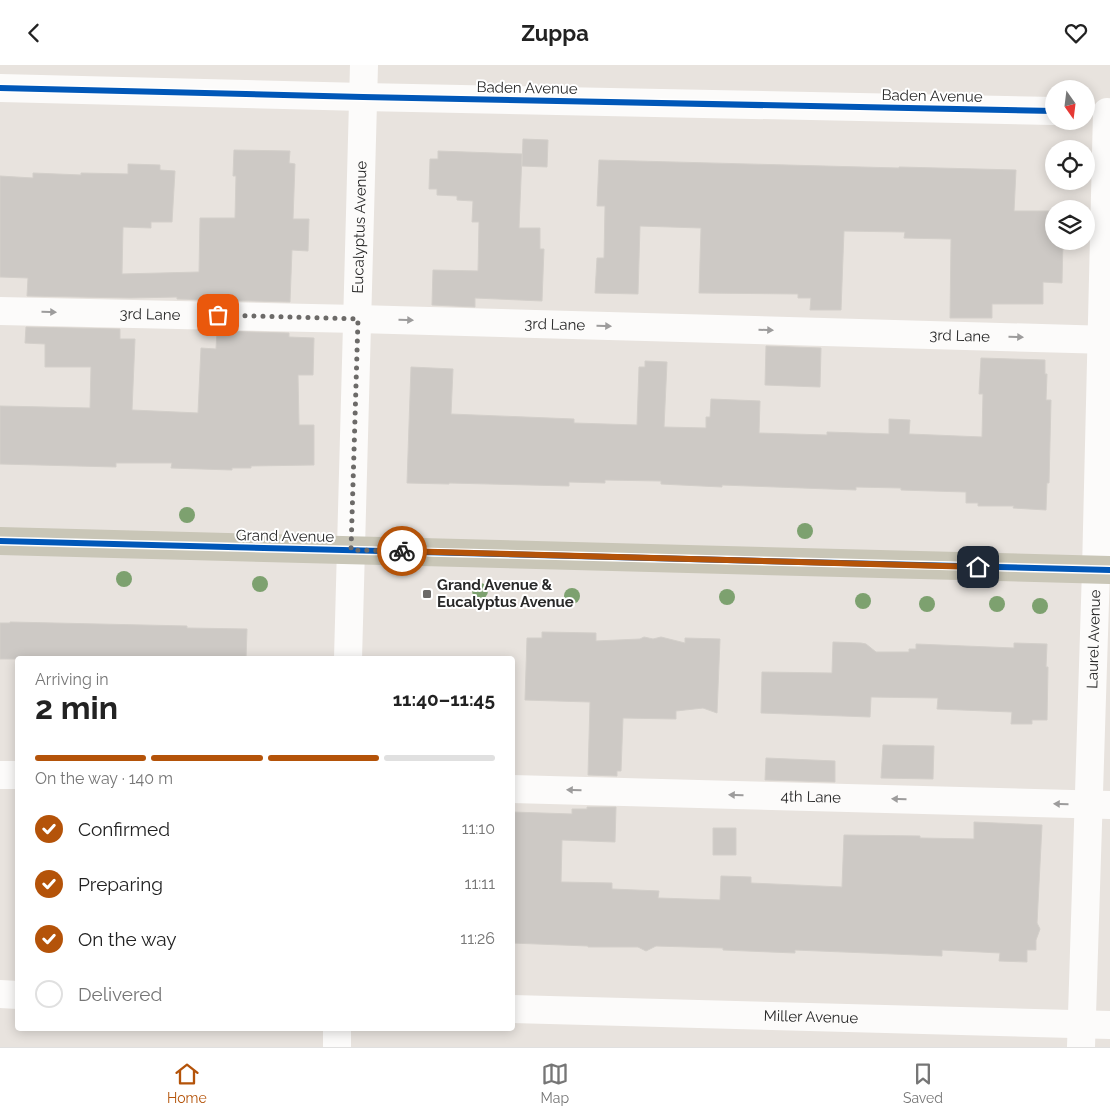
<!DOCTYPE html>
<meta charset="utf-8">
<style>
:root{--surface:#fff;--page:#f2f2f2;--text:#222;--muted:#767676;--line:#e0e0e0;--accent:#b45309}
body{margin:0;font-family:Raleway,sans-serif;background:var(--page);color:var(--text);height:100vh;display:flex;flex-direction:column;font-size:19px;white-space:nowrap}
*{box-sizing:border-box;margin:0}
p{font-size:16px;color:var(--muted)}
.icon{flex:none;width:28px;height:28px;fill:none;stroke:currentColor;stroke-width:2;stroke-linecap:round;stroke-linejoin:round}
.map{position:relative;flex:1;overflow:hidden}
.sheet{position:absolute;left:15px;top:591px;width:500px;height:375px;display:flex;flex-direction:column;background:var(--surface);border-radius:5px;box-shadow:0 2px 12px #0003}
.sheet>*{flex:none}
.needle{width:32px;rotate:166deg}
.tools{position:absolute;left:1045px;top:15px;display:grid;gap:10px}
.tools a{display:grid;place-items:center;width:50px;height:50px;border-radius:50%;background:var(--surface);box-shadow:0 2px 12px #0003;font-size:25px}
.pin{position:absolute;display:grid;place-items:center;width:42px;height:42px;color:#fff;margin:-21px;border-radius:10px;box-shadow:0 2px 8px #0006}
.courier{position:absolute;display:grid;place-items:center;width:50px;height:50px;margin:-25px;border:4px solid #b45309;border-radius:50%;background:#fff;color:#222;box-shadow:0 1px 6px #0007}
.headline em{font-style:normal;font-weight:700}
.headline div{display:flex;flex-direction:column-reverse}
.headline{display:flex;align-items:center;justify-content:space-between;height:85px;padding:0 20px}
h1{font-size:32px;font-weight:700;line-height:38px}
.bar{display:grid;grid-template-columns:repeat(4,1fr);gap:8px 5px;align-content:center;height:60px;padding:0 20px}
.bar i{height:6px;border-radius:4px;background:var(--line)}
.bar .on{background:var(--accent)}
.bar p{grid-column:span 4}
ol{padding:0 20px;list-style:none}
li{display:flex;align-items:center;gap:15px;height:55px}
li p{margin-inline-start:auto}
li .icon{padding:5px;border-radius:50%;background:var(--accent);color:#fff;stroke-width:4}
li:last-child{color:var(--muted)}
li i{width:28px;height:28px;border:2px solid var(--line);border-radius:50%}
header{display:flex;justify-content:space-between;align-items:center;height:65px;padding:0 20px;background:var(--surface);font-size:22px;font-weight:700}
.dock{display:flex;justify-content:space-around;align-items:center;height:70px;border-top:1px solid var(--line);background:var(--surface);font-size:14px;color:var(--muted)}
.dock a{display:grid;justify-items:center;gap:2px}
.dock .on{color:var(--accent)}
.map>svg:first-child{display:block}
.building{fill:#cdc9c5;stroke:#d3cfca}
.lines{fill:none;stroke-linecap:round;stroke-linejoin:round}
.minor{stroke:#fcfbfa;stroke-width:28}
.major{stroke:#c9c6b7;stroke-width:28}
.cycleway-casing{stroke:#fff;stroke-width:9}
.cycleway{stroke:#0057b8;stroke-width:6}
.tree{fill:#7da16f}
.oneway{fill:#9d9c9c}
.done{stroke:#6c6a68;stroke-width:5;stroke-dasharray:0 9}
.route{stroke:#b45309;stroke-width:6}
.poi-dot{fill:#6c6a68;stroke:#fff;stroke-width:2}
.labels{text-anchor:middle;stroke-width:4;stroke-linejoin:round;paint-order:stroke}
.street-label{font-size:15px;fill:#292929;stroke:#fff}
.poi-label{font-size:15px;font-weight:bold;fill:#292929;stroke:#fff;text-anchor:start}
</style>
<header><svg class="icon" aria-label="back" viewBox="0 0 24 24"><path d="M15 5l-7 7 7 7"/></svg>Zuppa<svg class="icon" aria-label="heart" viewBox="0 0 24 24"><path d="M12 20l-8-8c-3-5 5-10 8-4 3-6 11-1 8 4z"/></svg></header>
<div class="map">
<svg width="1110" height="982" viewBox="0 0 1110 982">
<rect width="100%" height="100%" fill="#e8e3de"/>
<!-- building -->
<path class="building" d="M523,74L548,75L547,102L522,101Z
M234,85L290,86L289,98L295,99L293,154H309L308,186L292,185L290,237L177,234V232L130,233L27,231L28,213L0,212V111L33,113V108L81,110V108L128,109V99L160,100V105L175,106L172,157H151V163L123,162L122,209L199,207L200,153H235L236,111H233Z
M438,86L522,89L519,163H540V184H544L542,236L475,233V242L432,240L433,205L478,206L479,157H472L473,136L457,135V131L437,130V124H429L430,94H438Z
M599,95L899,103V102L1016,105L1014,146H1054V176H1063L1062,218L1043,217V239H992V253H950L951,174L904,173L905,167L844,166L841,245H810L811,233H798V229L699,228L701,163L640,161L638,229L595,228L597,193H604L605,141H597Z
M26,262L120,264V274H135L132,345L198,348L201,283L216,284L217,266L289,268V272L314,273L313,310H298L299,360H314V400L251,401V403H232V405L171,403L172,398H116V402L0,399V341L90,343L91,302H45V279L25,278Z
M766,281L821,283L820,322L765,320Z
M981,293L1045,295V309H1047L1046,335H1051L1049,418H1047L1046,445L1013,443L1014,441H978V438H966V427L901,425V423L856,422V425L722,420V422L661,419V416L605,415V418L569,417V421L449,418V419L407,418L411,302L453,304L451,349L574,354V358L637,360L639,302H645V296L667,297L664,362L706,363V352H710L711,334L760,336L759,368L827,370V367L889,369V354L910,355L909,369L982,372L983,329H979Z
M10,557L187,561V563L247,564L246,594H0V558H10Z
M542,567L596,568V576L640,574L644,572L653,574L661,572L685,578V573L720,574L717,648L703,643L676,646V654L623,653L621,706H617V711L588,710L590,637L525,635L527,573H542Z
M833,577L861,578L866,579L876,587H909V584H916V579L1014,583V578L1047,579L1046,602H1048L1047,655H1032V659H1011L1012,647L937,644L938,633L871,632L870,652L761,648L762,607L832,608Z
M883,680L934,681L933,714L881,713Z
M766,693L835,696V717L765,715Z
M587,742H616L615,777L562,775L561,817L612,818V824L659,826L658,833L720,835L721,811L751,812V818L842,822L844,770L920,771V773L974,774V757L1042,760L1037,858L1040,864L1036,875V885H1027V897L999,896L1000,888L942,885V891L795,885V888L723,885V883L656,881L646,886L638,882H588V881L512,878V747L572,749V744H587Z
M713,763H736V790H713Z"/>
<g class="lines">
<!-- minor -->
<g class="minor">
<path d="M0,23L363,32L1054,46"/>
<path id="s1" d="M0,246L358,254L1110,275"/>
<path id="s2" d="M348,594L364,0"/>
<path d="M0,710H18"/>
<path id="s3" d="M512,724L1110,740"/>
<path d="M0,929L18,930"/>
<path id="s4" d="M512,944L1110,960"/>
<path d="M337,982V964"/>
<path id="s5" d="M1081,982L1096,505L1107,47"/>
</g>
<!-- major -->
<path class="major" d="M0,476L1110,505"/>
<defs>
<path id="cycleway" d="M0,23L363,32L1054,46
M0,476L1110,505"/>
</defs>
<!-- cycleway casing -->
<use href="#cycleway" class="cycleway-casing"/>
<!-- cycleway -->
<use href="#cycleway" class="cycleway"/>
</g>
<!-- trees -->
<g class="tree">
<circle cx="187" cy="450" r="8"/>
<circle cx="805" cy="466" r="8"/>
<circle cx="124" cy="514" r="8"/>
<circle cx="260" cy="519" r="8"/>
<circle cx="480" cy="526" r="8"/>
<circle cx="572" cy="531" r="8"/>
<circle cx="727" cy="532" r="8"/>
<circle cx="863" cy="536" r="8"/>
<circle cx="927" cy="539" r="8"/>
<circle cx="997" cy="539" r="8"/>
<circle cx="1040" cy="541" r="8"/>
</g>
<!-- one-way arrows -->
<defs><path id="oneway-solid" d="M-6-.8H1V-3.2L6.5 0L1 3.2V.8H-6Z" transform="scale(1.25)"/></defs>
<g class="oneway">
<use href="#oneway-solid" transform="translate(49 247) rotate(1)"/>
<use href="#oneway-solid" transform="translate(406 255) rotate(2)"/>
<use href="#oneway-solid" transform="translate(604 261) rotate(2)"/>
<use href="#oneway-solid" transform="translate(766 265) rotate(2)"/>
<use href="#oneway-solid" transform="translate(1016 272) rotate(2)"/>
<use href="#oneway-solid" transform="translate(574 725) rotate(-178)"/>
<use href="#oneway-solid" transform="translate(736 730) rotate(-178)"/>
<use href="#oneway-solid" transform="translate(899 734) rotate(-178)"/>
<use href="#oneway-solid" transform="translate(1061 739) rotate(-179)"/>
</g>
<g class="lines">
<!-- done -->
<path class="done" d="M218,250L358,254L351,485L402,486"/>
<!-- route -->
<path class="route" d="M402,486L978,502"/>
</g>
<!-- markers -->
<rect class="poi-dot" x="422" y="524" width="10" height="10" rx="2.5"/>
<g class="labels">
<!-- street labels -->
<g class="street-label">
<text transform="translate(527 23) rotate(1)" y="5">Baden Avenue</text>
<text transform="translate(932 31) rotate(1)" y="5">Baden Avenue</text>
<text dy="5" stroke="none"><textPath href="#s2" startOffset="432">Eucalyptus Avenue</textPath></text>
<text dy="5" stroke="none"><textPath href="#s1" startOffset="150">3rd Lane</textPath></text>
<text dy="5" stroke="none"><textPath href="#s1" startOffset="555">3rd Lane</textPath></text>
<text dy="5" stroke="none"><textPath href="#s1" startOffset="960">3rd Lane</textPath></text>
<text transform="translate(285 471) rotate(1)" y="5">Grand Avenue</text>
<text dy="5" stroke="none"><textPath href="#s5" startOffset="408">Laurel Avenue</textPath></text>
<text dy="5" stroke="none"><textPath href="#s3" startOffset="299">4th Lane</textPath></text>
<text dy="5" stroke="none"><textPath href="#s4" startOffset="299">Miller Avenue</textPath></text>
</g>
<!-- poi labels -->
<g class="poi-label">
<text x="437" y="525">Grand Avenue &amp;<tspan x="437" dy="17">Eucalyptus Avenue</tspan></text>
</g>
</g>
</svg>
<div class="tools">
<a><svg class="needle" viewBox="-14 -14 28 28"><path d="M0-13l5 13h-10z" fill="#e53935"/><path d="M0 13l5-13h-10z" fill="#767676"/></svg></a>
<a><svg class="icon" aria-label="locate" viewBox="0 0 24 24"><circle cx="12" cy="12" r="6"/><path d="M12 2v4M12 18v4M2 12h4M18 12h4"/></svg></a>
<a><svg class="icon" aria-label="layers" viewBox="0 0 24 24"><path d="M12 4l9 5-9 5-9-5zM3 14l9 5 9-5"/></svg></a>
</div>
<div class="pin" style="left:218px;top:250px;background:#ea580c"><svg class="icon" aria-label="bag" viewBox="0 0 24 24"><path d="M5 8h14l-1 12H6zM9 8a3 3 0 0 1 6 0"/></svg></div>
<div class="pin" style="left:978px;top:502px;background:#1f2937"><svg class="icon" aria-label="home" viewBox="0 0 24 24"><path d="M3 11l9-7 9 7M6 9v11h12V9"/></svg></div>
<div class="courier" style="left:402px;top:486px"><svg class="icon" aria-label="bike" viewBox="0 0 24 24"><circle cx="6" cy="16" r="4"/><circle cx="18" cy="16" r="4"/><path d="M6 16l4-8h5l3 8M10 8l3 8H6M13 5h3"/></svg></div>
<section class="sheet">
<div class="headline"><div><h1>2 min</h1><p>Arriving in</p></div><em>11:40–11:45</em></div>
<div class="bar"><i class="on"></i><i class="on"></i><i class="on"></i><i></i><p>On the way · 140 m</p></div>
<ol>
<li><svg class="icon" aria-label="check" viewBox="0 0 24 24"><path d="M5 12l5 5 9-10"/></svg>Confirmed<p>11:10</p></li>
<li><svg class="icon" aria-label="check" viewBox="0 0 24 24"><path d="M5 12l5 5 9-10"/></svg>Preparing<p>11:11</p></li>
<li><svg class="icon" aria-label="check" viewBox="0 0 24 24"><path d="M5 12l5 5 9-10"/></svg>On the way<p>11:26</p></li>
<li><i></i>Delivered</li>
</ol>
</section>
</div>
<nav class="dock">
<a class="on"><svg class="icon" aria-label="home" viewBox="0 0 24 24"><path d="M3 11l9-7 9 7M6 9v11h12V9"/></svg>Home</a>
<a><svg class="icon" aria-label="map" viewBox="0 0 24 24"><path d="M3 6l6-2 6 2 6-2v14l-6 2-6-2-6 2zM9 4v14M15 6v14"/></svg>Map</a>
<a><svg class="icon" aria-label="saved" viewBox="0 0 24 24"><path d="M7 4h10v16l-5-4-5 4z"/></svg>Saved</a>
</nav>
